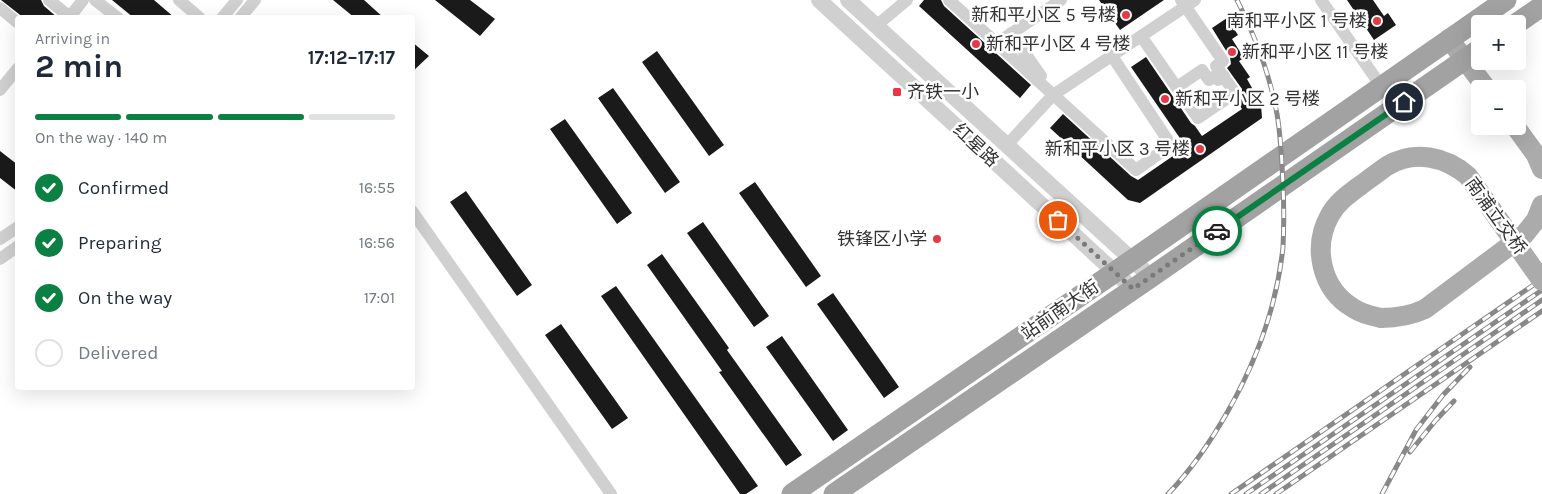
<!DOCTYPE html>
<meta charset="utf-8">
<style>
:root{--surface:#fff;--page:#f6f6f7;--text:#1f2937;--muted:#747a83;--line:#e0e1e3;--accent:#0b8043}
body{margin:0;font-family:Karla,"Noto Sans SC",sans-serif;background:var(--page);color:var(--text);height:100vh;display:flex;flex-direction:column;font-size:19px;white-space:nowrap}
*{box-sizing:border-box;margin:0}
p{font-size:16px;color:var(--muted)}
.icon{flex:none;width:28px;height:28px;fill:none;stroke:currentColor;stroke-width:2;stroke-linecap:round;stroke-linejoin:round}
.map{position:relative;flex:1;overflow:hidden}
.panel{position:absolute;left:15px;top:15px;width:400px;height:375px;display:flex;flex-direction:column;background:var(--surface);border-radius:5px;box-shadow:0 5px 20px #0002}
.panel>*{flex:none}
.controls{position:absolute;left:1471px;top:15px;display:grid;gap:10px}
.controls a{display:grid;place-items:center;width:55px;height:55px;border-radius:5px;background:var(--surface);box-shadow:0 5px 20px #0002;font-size:25px}
.pin{position:absolute;display:grid;place-items:center;width:42px;height:42px;color:#fff;margin:-21px;border:2px solid #fff;border-radius:50%;box-shadow:0 1px 5px #0007}
.courier{position:absolute;display:grid;place-items:center;width:50px;height:50px;margin:-25px;border:4px solid #0b8043;border-radius:50%;background:#fff;color:#222;box-shadow:0 1px 6px #0007}
.headline em{font-style:normal;font-weight:700}
.headline div{display:flex;flex-direction:column-reverse}
.headline{display:flex;align-items:center;justify-content:space-between;height:85px;padding:0 20px}
h1{font-size:32px;font-weight:700;line-height:38px}
.bar{display:grid;grid-template-columns:repeat(4,1fr);gap:8px 5px;align-content:center;height:60px;padding:0 20px}
.bar i{height:6px;border-radius:4px;background:var(--line)}
.bar .selected{background:var(--accent)}
.bar p{grid-column:span 4}
ol{padding:0 20px;list-style:none}
li{display:flex;align-items:center;gap:15px;height:55px}
li p{margin-inline-start:auto}
li .icon{padding:5px;border-radius:50%;background:var(--accent);color:#fff;stroke-width:4}
li:last-child{color:var(--muted)}
li i{width:28px;height:28px;border:2px solid var(--line);border-radius:50%}
.map>svg:first-child{display:block}
.building{fill:#1a1a1a}
.lines{fill:none;stroke-linecap:round;stroke-linejoin:round}
.minor{stroke:#d0d0d0;stroke-width:12}
.tertiary{stroke:#d0d0d0;stroke-width:16}
.primary{stroke:#ababab;stroke-width:20}
.trunk{stroke:#a2a2a2;stroke-width:21}
.rail-casing{stroke:#888;stroke-width:5}
.rail{stroke:#fff;stroke-width:3;stroke-dasharray:9;stroke-linecap:butt}
.primary-bridge{stroke:#ababab;stroke-width:20}
.done{stroke:#7a7a7a;stroke-width:5;stroke-dasharray:0 9}
.route{stroke:#0b8043;stroke-width:6}
.poi-dot{fill:#e63946;stroke:#fff;stroke-width:2}
.labels{text-anchor:middle;stroke-width:5;stroke-linejoin:round;paint-order:stroke}
.poi-label{font-size:18px;fill:#333;stroke:#fff;text-anchor:end}
.street-label{font-size:18px;fill:#333;stroke:#fff}
</style>
<div class="map">
<svg width="1542" height="494" viewBox="0 0 1542 494">
<rect width="100%" height="100%" fill="#fff"/>
<!-- building -->
<path class="building" d="M1,0H41L44,6L58,18H24Z
M112,0H154L175,18H134Z
M333,0H364L384,18H355Z
M435,0H470L495,19L480,36Z
M924,0H941L944,6L1031,85L1020,98L919,6Z
M1099,0H1164L1120,30Z
M1347,0H1373L1384,16L1388,13L1396,25L1374,40Z
M1227,18L1238,35L1232,39L1244,58L1239,61L1250,77L1247,79L1261,104L1262,118L1140,203L1128,200L1050,128L1063,114L1131,176L1138,180L1186,147L1131,67L1146,57L1191,123L1195,126L1202,136L1242,109L1237,102L1242,96V89L1227,68L1231,64L1230,57L1212,28Z
M412,42L429,56L412,72Z
M657,51L724,145L709,156L642,62Z
M613,88L680,182L665,193L598,98Z
M565,119L632,213L617,224L550,129Z
M0,151L18,165V192L0,178Z
M755,182L821,276L806,287L739,193Z
M466,191L532,285L517,296L450,202Z
M703,222L769,316L754,327L687,233Z
M662,254L729,348L727,350L802,455L786,466L719,372L722,371L647,265Z
M616,286L758,486L746,494H740L601,296Z
M833,293L899,387L884,398L817,304Z
M561,324L628,418L612,429L545,335Z
M782,336L848,430L833,441L766,347Z"/>
<g class="lines">
<!-- minor -->
<path class="minor" d="M49,0L71,18
M95,0L118,18
M179,0L200,18
M949,0L1136,170L1171,145L1112,56
M1321,0L1381,86
M0,8L18,23
M69,18L83,0
M222,18L237,0
M240,18L255,0
M876,26L907,0
M1011,33L1041,76
M1141,36L1198,118L1235,93L1216,66L1223,61L1181,0
M997,43L1061,0
M1177,87L1202,70L1209,80L1215,76L1218,80L1224,76
M0,90L18,68
M1007,145L1053,95L1195,0
M412,211L611,494
M0,239L18,227
M0,259L18,246"/>
<!-- tertiary -->
<path class="tertiary" d="M819,0L1133,289
M848,0L1151,277"/>
<!-- primary -->
<path class="primary" d="M1449,39L1487,89
M1515,126L1536,155L1542,169
M1381,318C1397,318 1410,316 1425,309L1524,235L1536,220L1542,205"/>
<!-- trunk -->
<path class="trunk" d="M1516,24L1542,6
M792,494L1115,272L1506,0
M834,494L1151,277L1480,49"/>
<defs>
<path id="rail" d="M1410,452L1436,420L1454,401
M1168,494C1191,470 1211,441 1228,411C1257,360 1277,305 1283,247C1284,227 1284,206 1283,186C1282,162 1281,138 1277,114C1270,75 1255,36 1237,0
M1231,494L1542,279
M1246,494L1542,290
M1261,494L1542,300
M1276,494L1542,311
M1382,494L1416,430L1443,395L1470,367"/>
</defs>
<!-- rail casing -->
<use href="#rail" class="rail-casing"/>
<!-- rail -->
<use href="#rail" class="rail"/>
<!-- primary-bridge -->
<path class="primary-bridge" d="M1381,318C1371,316 1362,314 1353,308C1321,289 1312,247 1330,215C1339,199 1355,190 1369,179C1375,175 1381,170 1387,166C1414,149 1446,157 1468,176L1542,281"/>
</g>
<g class="lines">
<!-- done -->
<path class="done" d="M1058,220L1133,289L1217,231"/>
<!-- route -->
<path class="route" d="M1217,231L1404,102"/>
</g>
<!-- markers -->
<g class="poi-dot">
<circle cx="1126" cy="15" r="5"/>
<circle cx="1377" cy="21" r="5"/>
<circle cx="976" cy="44" r="5"/>
<circle cx="1232" cy="52" r="5"/>
<rect x="892" y="87" width="10" height="10" rx="2.5"/>
<circle cx="1165" cy="99" r="5"/>
<circle cx="1200" cy="149" r="5"/>
<circle cx="937" cy="239" r="5"/>
</g>
<g class="labels">
<!-- poi labels -->
<g class="poi-label">
<text x="1116" y="21">新和平小区 5 号楼</text>
<text x="1367" y="27">南和平小区 1 号楼</text>
<text x="986" y="50" text-anchor="start">新和平小区 4 号楼</text>
<text x="1242" y="58" text-anchor="start">新和平小区 11 号楼</text>
<text x="907" y="98" text-anchor="start">齐铁一小</text>
<text x="1175" y="105" text-anchor="start">新和平小区 2 号楼</text>
<text x="1190" y="155">新和平小区 3 号楼</text>
<text x="927" y="245">铁锋区小学</text>
</g>
<!-- street labels -->
<g class="street-label">
<text transform="translate(976 145) rotate(43)" y="6">红星路</text>
<text transform="translate(1496 216) rotate(54)" y="6">南浦立交桥</text>
<text transform="translate(1060 310) rotate(-35)" y="6">站前南大街</text>
</g>
</g>
</svg>
<div class="controls">
<a>+</a>
<a>−</a>
</div>
<div class="pin" style="left:1058px;top:220px;background:#ea580c"><svg class="icon" aria-label="bag" viewBox="0 0 24 24"><path d="M5 8h14l-1 12H6zM9 8a3 3 0 0 1 6 0"/></svg></div>
<div class="pin" style="left:1404px;top:102px;background:#1f2937"><svg class="icon" aria-label="home" viewBox="0 0 24 24"><path d="M3 11l9-7 9 7M6 9v11h12V9"/></svg></div>
<div class="courier" style="left:1217px;top:231px"><svg class="icon" aria-label="car" viewBox="0 0 24 24"><path d="M5 17H2v-5l4-1 3-4h7l3 4 3 1v5h-3M9 17h6M6 11h13"/><circle cx="7" cy="17" r="2"/><circle cx="17" cy="17" r="2"/></svg></div>
<section class="panel">
<div class="headline"><div><h1>2 min</h1><p>Arriving in</p></div><em>17:12–17:17</em></div>
<div class="bar"><i class="selected"></i><i class="selected"></i><i class="selected"></i><i></i><p>On the way · 140 m</p></div>
<ol>
<li><svg class="icon" aria-label="check" viewBox="0 0 24 24"><path d="M5 12l5 5 9-10"/></svg>Confirmed<p>16:55</p></li>
<li><svg class="icon" aria-label="check" viewBox="0 0 24 24"><path d="M5 12l5 5 9-10"/></svg>Preparing<p>16:56</p></li>
<li><svg class="icon" aria-label="check" viewBox="0 0 24 24"><path d="M5 12l5 5 9-10"/></svg>On the way<p>17:01</p></li>
<li><i></i>Delivered</li>
</ol>
</section>
</div>
